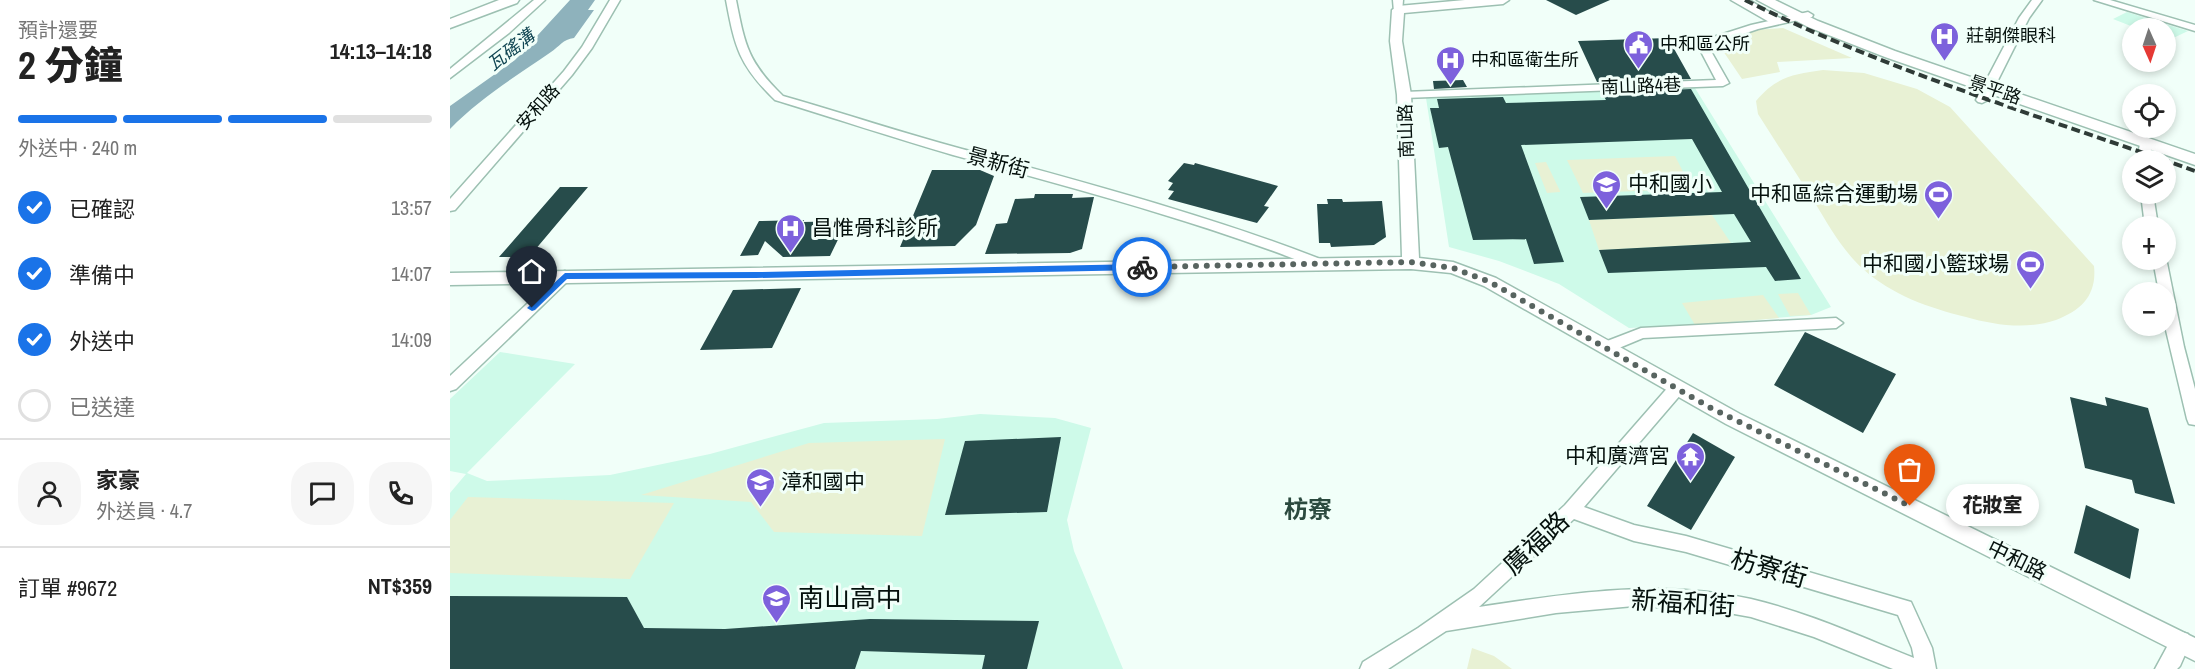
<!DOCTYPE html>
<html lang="zh-TW">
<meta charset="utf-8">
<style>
:root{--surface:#fff;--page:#f6f6f6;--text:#222;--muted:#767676;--line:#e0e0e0;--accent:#1a73e8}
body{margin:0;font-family:"Archivo Narrow","Noto Sans TC",sans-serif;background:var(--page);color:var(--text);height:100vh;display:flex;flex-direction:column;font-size:22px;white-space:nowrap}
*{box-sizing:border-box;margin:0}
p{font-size:20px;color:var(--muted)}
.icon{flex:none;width:33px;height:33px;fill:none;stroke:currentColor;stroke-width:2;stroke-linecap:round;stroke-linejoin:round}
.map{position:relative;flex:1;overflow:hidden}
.side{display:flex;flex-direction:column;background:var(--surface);width:450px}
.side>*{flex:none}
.needle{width:39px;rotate:177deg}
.fabs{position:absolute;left:1672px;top:18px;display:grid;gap:12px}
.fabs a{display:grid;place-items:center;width:54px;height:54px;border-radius:50%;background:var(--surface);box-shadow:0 3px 9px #0003;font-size:30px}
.pin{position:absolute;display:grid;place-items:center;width:51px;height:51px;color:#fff;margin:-62px -26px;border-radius:50% 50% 50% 0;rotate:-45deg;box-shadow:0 0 6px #0007}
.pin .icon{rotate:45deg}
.courier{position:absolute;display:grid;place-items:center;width:60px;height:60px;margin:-30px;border:4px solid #1a73e8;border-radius:50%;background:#fff;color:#222;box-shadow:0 2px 8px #0007}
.bubble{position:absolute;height:42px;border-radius:21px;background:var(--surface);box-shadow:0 3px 9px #0003;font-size:20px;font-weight:800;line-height:42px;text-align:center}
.summary em{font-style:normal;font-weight:800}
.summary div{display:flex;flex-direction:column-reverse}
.summary{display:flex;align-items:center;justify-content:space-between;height:102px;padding:0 18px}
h1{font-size:39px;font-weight:800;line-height:45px}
.bar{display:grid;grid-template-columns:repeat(4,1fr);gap:9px 6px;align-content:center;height:72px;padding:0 18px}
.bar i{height:8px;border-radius:4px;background:var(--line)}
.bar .active{background:var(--accent)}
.bar p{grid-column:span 4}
.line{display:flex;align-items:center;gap:15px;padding:0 18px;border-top:2px solid var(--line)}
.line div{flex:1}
.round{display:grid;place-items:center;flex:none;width:63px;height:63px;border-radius:24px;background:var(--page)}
ol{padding:0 18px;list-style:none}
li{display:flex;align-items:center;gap:18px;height:66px}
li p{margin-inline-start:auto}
li .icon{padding:6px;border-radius:50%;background:var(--accent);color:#fff;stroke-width:4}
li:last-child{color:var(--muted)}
li i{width:33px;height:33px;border:3px solid var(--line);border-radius:50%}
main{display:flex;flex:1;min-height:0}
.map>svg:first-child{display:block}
.built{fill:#cefae9}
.green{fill:#e8f1d4}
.water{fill:#8eb2bc}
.building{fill:#274c4b}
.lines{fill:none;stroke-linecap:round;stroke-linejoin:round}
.minor-casing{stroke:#9dc0b2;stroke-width:3}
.tertiary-casing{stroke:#9dc0b2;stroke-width:3}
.secondary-casing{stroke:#9dc0b2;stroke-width:3}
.minor{fill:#fff;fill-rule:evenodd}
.tertiary{fill:#fff;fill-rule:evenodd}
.secondary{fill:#fff;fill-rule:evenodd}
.rail{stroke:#2f3b37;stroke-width:4;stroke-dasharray:9 4.5;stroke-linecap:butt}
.route{fill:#1a73e8}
.done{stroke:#586460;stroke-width:6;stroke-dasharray:0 10.8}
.labels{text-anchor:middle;stroke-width:6;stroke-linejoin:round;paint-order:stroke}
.far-poi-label{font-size:18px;fill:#05110d;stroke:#f1fff9;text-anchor:start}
.far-water-label{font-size:18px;font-style:italic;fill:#104552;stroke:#f1fff9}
.far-street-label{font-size:18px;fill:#05110d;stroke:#f1fff9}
.street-label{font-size:21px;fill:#05110d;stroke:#f1fff9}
.poi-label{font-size:21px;fill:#05110d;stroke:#f1fff9;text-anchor:start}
.quarter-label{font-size:24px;font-weight:bold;fill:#2b4a3f;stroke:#f1fff9}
.near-street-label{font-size:26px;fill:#05110d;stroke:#f1fff9}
.near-poi-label{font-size:26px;fill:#05110d;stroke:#f1fff9;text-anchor:start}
</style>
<main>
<section class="side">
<div class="summary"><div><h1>2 分鐘</h1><p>預計還要</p></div><em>14:13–14:18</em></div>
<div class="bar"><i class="active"></i><i class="active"></i><i class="active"></i><i></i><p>外送中 · 240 m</p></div>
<ol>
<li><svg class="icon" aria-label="check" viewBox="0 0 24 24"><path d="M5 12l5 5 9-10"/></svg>已確認<p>13:57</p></li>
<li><svg class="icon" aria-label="check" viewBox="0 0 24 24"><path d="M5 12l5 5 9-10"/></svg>準備中<p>14:07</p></li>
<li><svg class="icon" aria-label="check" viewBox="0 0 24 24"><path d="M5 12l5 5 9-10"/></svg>外送中<p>14:09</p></li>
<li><i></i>已送達</li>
</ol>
<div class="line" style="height:108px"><a class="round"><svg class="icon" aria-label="person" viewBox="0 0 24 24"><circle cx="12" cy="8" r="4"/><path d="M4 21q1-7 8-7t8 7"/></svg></a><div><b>家豪</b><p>外送員 · 4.7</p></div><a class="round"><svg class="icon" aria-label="chat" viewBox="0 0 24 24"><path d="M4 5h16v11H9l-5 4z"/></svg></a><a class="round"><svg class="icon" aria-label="phone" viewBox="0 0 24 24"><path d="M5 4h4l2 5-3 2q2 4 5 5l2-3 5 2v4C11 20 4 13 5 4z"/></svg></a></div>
<div class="line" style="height:78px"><div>訂單 #9672</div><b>NT$359</b></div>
</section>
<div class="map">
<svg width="1745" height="669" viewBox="0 0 1745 669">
<rect width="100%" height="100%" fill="#f1fff9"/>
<!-- built -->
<path class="built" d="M1677,12L1738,31L1717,41L1716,28H1686L1663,19Z
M1245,88L1381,307L1361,315L1245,325L1179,328L1109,284L1049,261L999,247L976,98Z
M50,352L125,364L17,473L37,481L160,475L260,454L374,423L487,419L530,414L605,418L641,428L617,520L624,551L673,669H0V493L16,474L0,471V399Z"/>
<!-- green -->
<path class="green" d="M1333,28L1402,58L1327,62L1330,72L1292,79L1269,45L1302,30Z
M1373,70L1414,73L1467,89L1500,107L1644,266C1647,295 1632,310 1606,320C1577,330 1544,325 1516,317C1479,308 1442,295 1413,269C1393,251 1379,226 1365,203C1346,173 1327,144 1308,114L1306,101C1326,77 1343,74 1373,70Z
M1225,156L1242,189L1133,193L1117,160Z
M1096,162L1110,191V192L1097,193L1085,163Z
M1262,215L1281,243L1149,250L1139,220Z
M1348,293L1361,315L1340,316L1328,294Z
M1313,295L1329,318L1245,325L1232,303Z
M495,439L472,536L324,532L301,502L191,495L359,443Z
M18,497L224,503L180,579L0,573V520Z
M1022,648L1044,656L1062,669H1017Z"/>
<!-- water -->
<path class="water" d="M120,0H145L138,10H144L124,38C113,39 109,47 101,52C65,77 30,98 0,129V106L65,60Z"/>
<!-- building -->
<path class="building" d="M1096,0H1160L1126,15Z
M1218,38L1241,79L1147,82L1128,41Z
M1013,80L1017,87L984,89L983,81Z
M1241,89L1351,279L1325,281L1316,267L1158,273L1149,250L1301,242L1284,214L1139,220L1130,197L1272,192L1242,139L1071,145L1114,262L1084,264L1076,239L1023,240L998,147L989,148L980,108H989L987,99L1053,97L1056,103L1156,100L1152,93Z
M734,163L744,165L745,163L828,186L814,206L819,207L807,223L718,199L724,191L718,190L723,183L718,181Z
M482,170H530L544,176L526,225L505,246L450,247Z
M110,187H138L79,257H49Z
M585,194H623L622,198L644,197L632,249L620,253L535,254L546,224L557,223L565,199L584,198Z
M877,199H892L893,202L932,201L936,237L924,245L881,247L880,243H869L867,204H878Z
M354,220L353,222L397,221L380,256L333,257L315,241L308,255L290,256L309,221Z
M351,288L322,348L250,350L283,290Z
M1355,332L1446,374L1413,433L1324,385Z
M1620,397L1657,406L1655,397L1698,408L1725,504L1685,493L1682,480L1635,468Z
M1243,433L1285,457L1241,530L1197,506Z
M611,437L597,512L495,515L515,441Z
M1636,505L1689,529L1680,579L1624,553Z
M0,596L177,597L194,628L275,629L420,619L589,621L577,669H532L535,655L411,651L405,669H0Z"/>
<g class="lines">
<defs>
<path id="minor" d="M84,0H95L59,33L0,78V69Z
M160,0H170L142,48L122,75L5,210L0,211V199L114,71L132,47Z
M276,0H286C295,46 298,62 333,96C393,113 452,133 512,149C635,183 759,215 878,262L880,265L878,268H868C749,221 627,189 503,155C444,138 384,118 325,100C289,65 285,48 276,0Z
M943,0H953L952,12H944Z
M1582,0H1592L1579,18L1538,100L1532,103L1528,102L1526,100L1569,18Z
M1644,0H1660L1745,25V31Z
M1358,12L1363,15L1362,17L1308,29L1258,46L1279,83L1273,86L954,98L948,95L954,92L1266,80L1247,44L1248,42L1301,25Z
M1696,140L1702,144L1699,160H1687L1690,144Z
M1691,194H1703L1708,226H1695Z
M1716,258L1734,347L1745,389V425L1739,424L1737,419L1715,326L1716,292H1709L1703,260Z
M115,271L122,276L120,279L6,389L0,391V376L110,273Z
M1386,318L1393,323L1386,328L1193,338L1157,353L1152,351L1149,347L1152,343L1191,328Z
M1226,383L1232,385L1234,389L1232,393L1134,507L1184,525L1236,536L1461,602L1482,648L1486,669H1443L1364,637L1301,617L1262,610L1184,606L1106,613L996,631L938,669H910L913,662L968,628L1024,589L1115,505L1220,385ZM1124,519L1184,541L1236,552L1448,615L1462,648L1464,658C1411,637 1357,612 1301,599C1210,579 1119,593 1029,607Z
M1731,632L1738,634L1741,641L1730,666L1727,669H1705L1724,634Z"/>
<path id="tertiary" d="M1015,0H1059L1053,4L954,13L952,41L961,95L969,258L1003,262L1046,278L1290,414L1745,638V661L1276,424L1034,286L1001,273L961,269L0,285V273L952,257L947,95L940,41L942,10L948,6Z"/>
<path id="secondary" d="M49,0H69L67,3L0,28V19Z
M1281,0H1299L1333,20L1326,24L1321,23Z
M1307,0H1325L1368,21L1445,51L1745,154V165L1435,57L1358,27Z"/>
</defs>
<!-- minor casing -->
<use href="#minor" class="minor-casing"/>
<!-- tertiary casing -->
<use href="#tertiary" class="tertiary-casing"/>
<!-- secondary casing -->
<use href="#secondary" class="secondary-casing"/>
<!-- minor -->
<use href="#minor" class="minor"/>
<!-- tertiary -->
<use href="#tertiary" class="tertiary"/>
<!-- secondary -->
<use href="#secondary" class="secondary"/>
<!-- rail -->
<path class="rail" d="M1295,0C1437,71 1596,118 1745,171"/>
</g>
<!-- route -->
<path class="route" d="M692,264L696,267L692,270L306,278L117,279L85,310L82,311L77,308L115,273L306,272Z"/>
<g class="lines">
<!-- done -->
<path class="done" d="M692,267L961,262L1003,268L1040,282L1261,408L1460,506"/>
</g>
<!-- icons -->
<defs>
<symbol id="hospital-pin" viewBox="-11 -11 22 30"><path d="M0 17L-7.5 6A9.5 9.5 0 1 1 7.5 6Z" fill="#7d61dc" stroke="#f1fff9"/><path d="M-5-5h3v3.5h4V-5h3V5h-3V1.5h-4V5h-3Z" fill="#fff"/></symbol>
<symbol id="civic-pin" viewBox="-11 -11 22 30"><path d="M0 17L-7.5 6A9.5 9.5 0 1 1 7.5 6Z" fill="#7d61dc" stroke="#f1fff9"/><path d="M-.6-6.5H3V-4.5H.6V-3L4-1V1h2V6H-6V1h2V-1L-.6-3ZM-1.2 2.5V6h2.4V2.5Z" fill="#fff"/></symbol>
<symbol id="school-pin" viewBox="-11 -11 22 30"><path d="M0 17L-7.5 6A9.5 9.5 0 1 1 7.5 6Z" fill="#7d61dc" stroke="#f1fff9"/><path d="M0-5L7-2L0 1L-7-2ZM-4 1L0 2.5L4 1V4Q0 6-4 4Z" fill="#fff"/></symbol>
<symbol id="stadium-pin" viewBox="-11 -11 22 30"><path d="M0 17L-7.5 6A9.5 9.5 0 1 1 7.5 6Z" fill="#7d61dc" stroke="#f1fff9"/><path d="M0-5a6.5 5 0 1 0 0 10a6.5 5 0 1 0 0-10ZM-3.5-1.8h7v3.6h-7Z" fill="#fff"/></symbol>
<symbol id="temple-pin" viewBox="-11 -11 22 30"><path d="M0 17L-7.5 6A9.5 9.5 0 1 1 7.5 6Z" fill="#7d61dc" stroke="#f1fff9"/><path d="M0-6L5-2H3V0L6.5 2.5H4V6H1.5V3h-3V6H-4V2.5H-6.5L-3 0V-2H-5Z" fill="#fff"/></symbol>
</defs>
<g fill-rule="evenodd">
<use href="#hospital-pin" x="1478" y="20" width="33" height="45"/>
<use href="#civic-pin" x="1172" y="28" width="33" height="45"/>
<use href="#hospital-pin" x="984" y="44" width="33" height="45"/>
<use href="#school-pin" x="1140" y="168" width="33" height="45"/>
<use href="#stadium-pin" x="1472" y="178" width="33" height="45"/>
<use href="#hospital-pin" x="324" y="212" width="33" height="45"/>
<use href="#stadium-pin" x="1564" y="248" width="33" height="45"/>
<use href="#temple-pin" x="1224" y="440" width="33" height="45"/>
<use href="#school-pin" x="294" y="466" width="33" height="45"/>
<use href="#school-pin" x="310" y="582" width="33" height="45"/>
</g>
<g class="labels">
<!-- far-poi labels -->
<g class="far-poi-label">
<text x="1516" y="42">莊朝傑眼科</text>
<text x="1210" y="50">中和區公所</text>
<text x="1021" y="66">中和區衛生所</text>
</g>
<!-- far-water labels -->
<g class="far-water-label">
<text transform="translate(61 50) rotate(-38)" y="6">瓦磘溝</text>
</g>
<!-- far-street labels -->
<g class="far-street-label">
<text transform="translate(1191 86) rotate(-2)" y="6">南山路4巷</text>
<text transform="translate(1545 90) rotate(19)" y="6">景平路</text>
<text transform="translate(88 107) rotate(-48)" y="6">安和路</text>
<text transform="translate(956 131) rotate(-92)" y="6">南山路</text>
</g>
<!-- street labels -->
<g class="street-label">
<text transform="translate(548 163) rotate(15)" y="7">景新街</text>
<text transform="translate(1567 560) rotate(26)" y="7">中和路</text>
</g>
<!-- poi labels -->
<g class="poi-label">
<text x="1178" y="191">中和國小</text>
<text x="1468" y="201" text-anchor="end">中和區綜合運動場</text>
<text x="362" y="235">昌惟骨科診所</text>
<text x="1559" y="271" text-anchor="end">中和國小籃球場</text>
<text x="1220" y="463" text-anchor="end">中和廣濟宮</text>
<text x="331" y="489">漳和國中</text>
</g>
<!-- quarter labels -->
<g class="quarter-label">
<text x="858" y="518">枋寮</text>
</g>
<!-- near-street labels -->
<g class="near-street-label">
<text transform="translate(1086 543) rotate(-43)" y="9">廣福路</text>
<text transform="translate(1319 568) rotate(16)" y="9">枋寮街</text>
<text transform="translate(1233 603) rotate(4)" y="9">新福和街</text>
</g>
<!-- near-poi labels -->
<g class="near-poi-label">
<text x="348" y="607">南山高中</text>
</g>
</g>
</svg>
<div class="fabs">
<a><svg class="needle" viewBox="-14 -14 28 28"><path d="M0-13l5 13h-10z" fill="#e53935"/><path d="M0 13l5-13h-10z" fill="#767676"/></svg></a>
<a><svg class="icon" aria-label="locate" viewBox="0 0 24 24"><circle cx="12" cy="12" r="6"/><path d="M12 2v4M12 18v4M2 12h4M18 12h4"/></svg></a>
<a><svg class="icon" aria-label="layers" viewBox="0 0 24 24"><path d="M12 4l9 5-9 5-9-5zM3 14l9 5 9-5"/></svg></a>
<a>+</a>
<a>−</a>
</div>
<div class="pin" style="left:1460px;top:506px;background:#ea580c"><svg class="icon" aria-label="bag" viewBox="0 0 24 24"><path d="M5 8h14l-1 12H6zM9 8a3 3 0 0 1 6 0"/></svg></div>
<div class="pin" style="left:82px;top:308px;background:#1f2937"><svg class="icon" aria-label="home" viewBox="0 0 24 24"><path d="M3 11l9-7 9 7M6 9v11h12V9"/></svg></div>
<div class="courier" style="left:692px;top:267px"><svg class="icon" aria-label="bike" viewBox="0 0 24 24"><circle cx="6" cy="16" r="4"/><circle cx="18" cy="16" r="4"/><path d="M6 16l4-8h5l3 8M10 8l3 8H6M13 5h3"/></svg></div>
<div class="bubble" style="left:1496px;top:484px;width:93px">花妝室</div>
</div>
</main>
